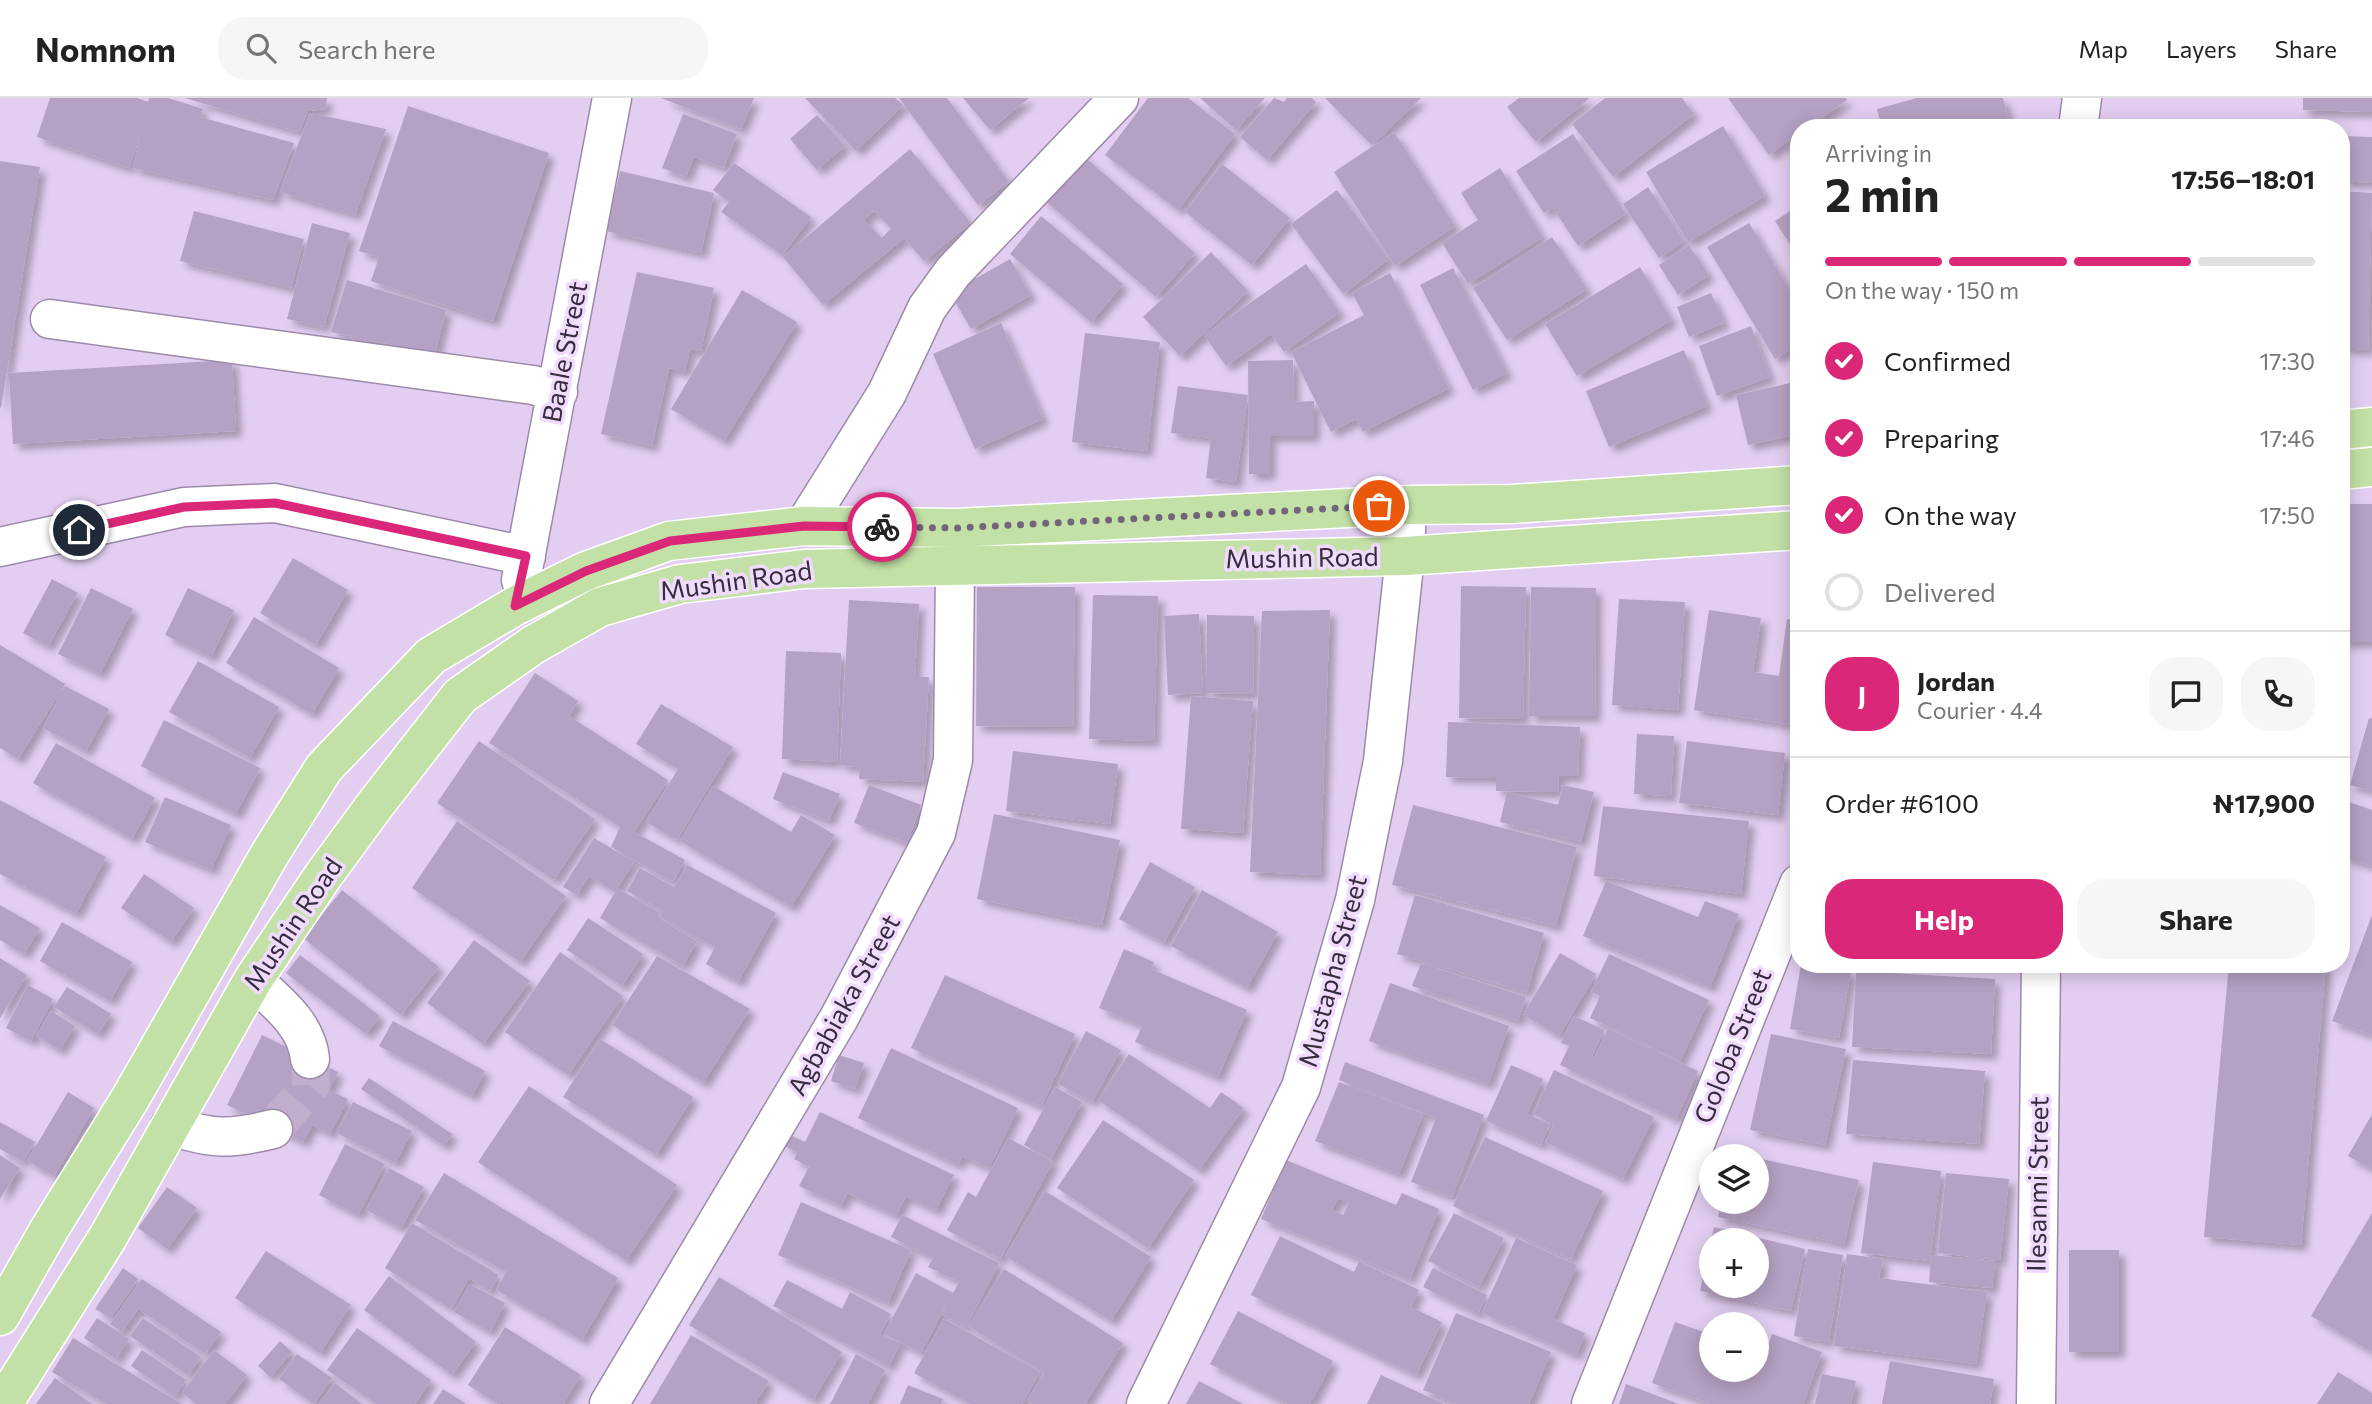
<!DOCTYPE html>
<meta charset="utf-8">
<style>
:root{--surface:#fff;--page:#f6f6f6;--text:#222;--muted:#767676;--line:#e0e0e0;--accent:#db2777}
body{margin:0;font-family:Commissioner,sans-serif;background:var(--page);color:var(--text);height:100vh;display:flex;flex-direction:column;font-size:26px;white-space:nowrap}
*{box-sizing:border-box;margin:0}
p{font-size:23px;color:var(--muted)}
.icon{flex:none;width:38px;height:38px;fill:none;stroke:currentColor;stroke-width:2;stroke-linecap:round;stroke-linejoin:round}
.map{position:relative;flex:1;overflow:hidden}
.details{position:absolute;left:1790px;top:21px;width:560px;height:854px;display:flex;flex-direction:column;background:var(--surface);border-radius:28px;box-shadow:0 4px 18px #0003}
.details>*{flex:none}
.controls{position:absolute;left:1699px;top:1046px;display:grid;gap:14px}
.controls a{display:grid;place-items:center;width:70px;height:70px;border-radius:50%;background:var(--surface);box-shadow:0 4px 18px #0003;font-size:35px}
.pin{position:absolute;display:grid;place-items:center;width:60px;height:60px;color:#fff;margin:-30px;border:4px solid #fff;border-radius:50%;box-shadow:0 2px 7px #0007}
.courier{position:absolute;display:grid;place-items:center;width:70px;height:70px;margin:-35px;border:5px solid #db2777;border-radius:50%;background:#fff;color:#222;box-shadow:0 2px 9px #0007}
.head em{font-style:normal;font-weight:700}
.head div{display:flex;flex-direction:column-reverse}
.head{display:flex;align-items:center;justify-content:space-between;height:119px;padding:0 35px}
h1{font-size:46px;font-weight:700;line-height:52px}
.bar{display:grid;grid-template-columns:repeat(4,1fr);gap:10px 7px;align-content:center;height:84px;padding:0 35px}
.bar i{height:9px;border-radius:5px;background:var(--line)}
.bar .current{background:var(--accent)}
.bar p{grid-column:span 4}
.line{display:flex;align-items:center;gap:18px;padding:0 35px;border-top:2px solid var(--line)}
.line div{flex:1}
.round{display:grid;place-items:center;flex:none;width:74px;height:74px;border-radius:28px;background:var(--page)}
ol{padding:0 35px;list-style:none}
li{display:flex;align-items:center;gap:21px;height:77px}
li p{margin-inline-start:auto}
li .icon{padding:7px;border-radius:50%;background:var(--accent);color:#fff;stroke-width:4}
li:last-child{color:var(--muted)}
li i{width:38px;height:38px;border:4px solid var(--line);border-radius:50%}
.button{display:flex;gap:14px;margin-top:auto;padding:14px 35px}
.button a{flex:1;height:80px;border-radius:28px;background:var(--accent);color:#fff;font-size:28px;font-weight:700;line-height:80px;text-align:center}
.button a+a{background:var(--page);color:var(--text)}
header{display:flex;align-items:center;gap:42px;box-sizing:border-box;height:98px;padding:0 35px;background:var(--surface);border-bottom:2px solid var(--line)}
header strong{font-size:33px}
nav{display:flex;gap:38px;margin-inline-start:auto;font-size:24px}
.search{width:490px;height:63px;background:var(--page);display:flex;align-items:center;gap:18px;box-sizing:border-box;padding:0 24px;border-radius:28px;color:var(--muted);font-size:26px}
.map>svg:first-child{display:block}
.building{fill:#b5a1c3;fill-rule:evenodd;filter:url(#shadow)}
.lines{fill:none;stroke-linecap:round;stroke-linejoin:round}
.minor-tunnel{stroke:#c0aecc;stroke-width:38;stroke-dasharray:38 19;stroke-linecap:butt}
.minor-casing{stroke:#9d8aab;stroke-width:41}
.major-casing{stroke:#fff;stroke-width:41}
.minor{stroke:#fff;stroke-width:38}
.major{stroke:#c3e1a7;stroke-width:38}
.done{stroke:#72657a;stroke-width:7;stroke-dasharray:0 12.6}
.route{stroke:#db2777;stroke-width:9}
.labels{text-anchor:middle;stroke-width:7;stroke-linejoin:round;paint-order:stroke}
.street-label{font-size:26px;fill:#352d3a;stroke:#f0dbff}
</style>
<header>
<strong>Nomnom</strong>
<div class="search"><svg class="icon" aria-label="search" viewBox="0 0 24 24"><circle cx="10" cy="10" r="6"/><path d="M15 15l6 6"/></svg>Search here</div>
<nav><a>Map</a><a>Layers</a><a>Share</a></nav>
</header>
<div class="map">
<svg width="2372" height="1306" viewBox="0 0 2372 1306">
<defs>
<filter id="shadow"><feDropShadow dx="6" dy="6" stdDeviation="3.5" flood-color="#0004"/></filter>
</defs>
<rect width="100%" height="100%" fill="#e3cef1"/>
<!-- building -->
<path class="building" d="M50,0H137L148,4L149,0H168L203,11L200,19L294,45L273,102L133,70L140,38L129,70L37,39Z
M185,0H327L325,11L308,13L299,34Z
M661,0H754L741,31Z
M805,0H895L903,7L856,53Z
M899,0H947L1009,84L978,107Z
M963,0H1029L990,32Z
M1148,0H1188L1235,36L1178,112L1105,57Z
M1200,0H1265L1236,32Z
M1274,0L1284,4L1287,0H1312L1316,4L1267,62L1240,39Z
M1325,0H1421L1372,47Z
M1519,0H1590L1536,44L1507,9Z
M1605,0H1682L1694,16L1613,79L1572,26Z
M1728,0H1846L1847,2L1807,30H1799V35L1769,57Z
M1917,0H2003L2011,30H1882L1877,11Z
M2303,0H2372V14L2303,12Z
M408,8L549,55L493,223L371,183L379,159L359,153Z
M310,15L386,31L355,117L280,94Z
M683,16L737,36L724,70L694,59L686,79L662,70Z
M817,17L845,48L817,72L790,41Z
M1723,28L1765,98L1688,144L1646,74Z
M1394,34L1455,128L1395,168L1334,74Z
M1573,36L1626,116L1578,148L1553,110L1544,115L1516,73Z
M2342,38L2372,39V85L2342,83Z
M910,51L971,125L924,163L904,140L823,207L783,159ZM874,113L891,130L882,140L864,122Z
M1079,54L1195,155L1156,199L1040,98Z
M0,63L40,69L1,310L0,309Z
M734,65L811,119L782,157L721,114L729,104L713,92Z
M1222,66L1290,120L1252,167L1185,114Z
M1500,70L1543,139L1468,186L1442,145L1478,122L1461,95Z
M620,73L714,95L701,155L606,133Z
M1648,89L1684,143L1659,160L1623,106Z
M1337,92L1389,161L1343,196L1291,126Z
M2342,93L2372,95L2368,252L2342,250Z
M1799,107V160L1775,123Z
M194,113L304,141L291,190L180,163Z
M1041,118L1123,186L1091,224L1010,156Z
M312,125L350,135L324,229L287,221Z
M1749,125L1799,207V246L1775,261L1707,149Z
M1552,139L1587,191L1507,242L1473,190Z
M1689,147L1709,177L1678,197L1659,167Z
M1211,154L1248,193L1180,258L1143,219Z
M1010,161L1031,197L971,231L950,195Z
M1306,166L1340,214L1284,254L1271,236L1226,268L1204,237Z
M1640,169L1672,222L1577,278L1545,226Z
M1453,170L1507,275L1473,292L1420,187Z
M637,174L714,190L701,253L690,251L685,274L669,270L652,348L601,336Z
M1390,175L1449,290L1363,334L1356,321L1331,334L1291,254L1364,217L1352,195Z
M347,182L446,212L435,256L331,234Z
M742,192L797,224L724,343L671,311Z
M1711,195L1724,225L1689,239L1677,209Z
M1001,225L1043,321L975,351L933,256Z
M1751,228L1770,279L1717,298L1699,248Z
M1085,235L1160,244L1147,353L1072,344Z
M1684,252L1707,308L1609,349L1586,293Z
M232,262L236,333L13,346L9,275Z
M1293,262L1294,304L1314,303V338H1270V376H1249L1248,263Z
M1799,283V336L1748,347L1736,297Z
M1178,288L1248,297L1236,384L1206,380L1211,340L1171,335Z
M2342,406H2372V544H2342Z
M293,460L348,492L316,547L260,515Z
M52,481L78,495L48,548L23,535Z
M1461,488L1526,489L1523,621L1459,620Z
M977,489H1075L1073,629L976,628Z
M1531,489L1596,490L1595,618H1529Z
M91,490L133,511L100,576L58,556Z
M188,490L234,512L211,559L165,537Z
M1093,497L1158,498L1154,643L1089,641Z
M1619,501L1685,504L1678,612L1612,607Z
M849,502L919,506L915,579H929L923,684L859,681L860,669L840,667Z
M1330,512L1320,777L1250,774L1262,513Z
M1709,512L1761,520L1753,574L1779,578L1787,521L1799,523V628L1694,612Z
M1199,516L1203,595L1168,597L1164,518Z
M1207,517L1254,518L1253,596L1206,595Z
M254,519L339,570L312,616L226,565Z
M0,547L65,586L18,661L0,650Z
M786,553L841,555L837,664L782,661Z
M198,563L279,609L250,660L169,614Z
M535,575L578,603L569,618L668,682L634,734L685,762L673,784L611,749L620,729L489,645Z
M65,588L109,611L86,653L43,630Z
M1191,598L1253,603L1243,735L1181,731Z
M661,606L733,649L677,742L646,724L678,671L636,646Z
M2369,620L2372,621V693L2350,687Z
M164,622L260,670L236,716L141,668Z
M1448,624L1580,629L1578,678H1559L1558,694L1496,693V680L1446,679Z
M1637,636L1674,638L1671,698L1634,696Z
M479,643L595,721L554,782L437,705Z
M1687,643L1785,655L1778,717L1679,705Z
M56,645L155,700L132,741L33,685Z
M1013,653L1118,666L1110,726L1006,713Z
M783,674L840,696L829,723L773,701Z
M869,687L921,707L907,745L854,725Z
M1563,687L1594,694L1581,744L1500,724L1507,694L1558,707Z
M713,688L791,734L801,717L835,737L791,809L680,743Z
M165,699L231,727L211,772L145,744Z
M0,702L106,759L76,816L0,776Z
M2349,704L2372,712V768L2342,758V727Z
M1413,707L1577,749L1556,828L1392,787Z
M1603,708L1749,723L1741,796L1594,778Z
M994,716L1120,742L1102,827L977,801Z
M457,723L566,798L520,864L412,790Z
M594,740L634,764L617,790L660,815L658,820L697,843L683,868L600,820L615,794L589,778L577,797L563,789Z
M1150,764L1195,789L1164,845L1119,821Z
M687,767L776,815L738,884L706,866L715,849L660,819L663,813L627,793L640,770L674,789Z
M144,776L194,810L171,844L121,810Z
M1606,783L1698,819L1705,803L1739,816L1710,889L1583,838Z
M342,792L439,869L401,917L303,840Z
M1202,792L1278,834L1247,890L1171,848Z
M1415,797L1544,835L1527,894L1397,856Z
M0,807L40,830L24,856L0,842Z
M2372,817V937L2332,923Z
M588,820L643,856L622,888L567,852Z
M62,824L132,864L110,903L40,863Z
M474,842L530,883L483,946L427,905Z
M1124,851L1154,864L1151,871L1247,912L1218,979L1135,944L1142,928L1099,910Z
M560,854L623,898L568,977L505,934Z
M1560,855L1596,876L1559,938L1523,917Z
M1609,856L1709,902L1680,963L1590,920L1600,898L1591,894Z
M300,857L380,918L366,936L286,875Z
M657,858L750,911L703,985L612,927Z
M0,860L27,877L0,920Z
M1421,865L1526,899L1518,923L1412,888Z
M1801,866L1851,873L1839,940L1790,931Z
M2229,866H2326L2301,1147L2204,1139Z
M1856,873L1995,881L1991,956L1852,949Z
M945,877L1075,936L1041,1009L911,950Z
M1390,885L1509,928L1488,986L1369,943Z
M28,887L53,901L31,943L6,930Z
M67,889L111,916L98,936L54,909Z
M51,913L75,928L60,952L36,938Z
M1574,918L1604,932L1592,958L1576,952L1594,960L1608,931L1698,973L1676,1021L1560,967L1569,948L1561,945Z
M393,923L485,973L472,998L379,948Z
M1086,933L1121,952L1092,1004L1058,986Z
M1771,936L1846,951L1825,1047L1750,1032Z
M262,937L338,974L329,992L348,1001L330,1036L312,1027L303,1044L227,1007Z
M600,941L693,999L656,1057L563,999Z
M891,950L1018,1010L989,1070L962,1058L958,1067L858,1020Z
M1129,956L1210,1010L1221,994L1244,1010L1199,1072L1098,1002Z
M839,957L864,965L855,991L831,983Z
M1853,962L1985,973L1979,1046L1846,1036Z
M1345,964L1484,1017L1452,1099L1411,1084L1436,1020L1339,982Z
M1511,967L1543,981L1527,1016L1550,1026L1541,1047L1486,1023Z
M1554,972L1654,1019L1623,1081L1545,1044L1554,1027L1533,1016Z
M369,980L452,1036L444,1048L361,991Z
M1339,984L1423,1016L1399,1076L1315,1043Z
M529,988L677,1087L626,1163L478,1064Z
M1055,989L1082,1004L1051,1061L1024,1047Z
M68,994L94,1010L54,1078L27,1063Z
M353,1004L412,1033L396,1065L337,1035Z
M820,1014L954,1077L936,1113L906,1098L896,1118L847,1095L841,1108L799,1088L809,1069L794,1061L797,1054L783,1047L788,1036L805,1044Z
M2372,1016V1071L2348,1058Z
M1103,1022L1194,1082L1148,1150L1057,1090Z
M0,1024L35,1044L23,1064L0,1051Z
M1485,1039L1603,1093L1571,1161L1453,1108Z
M1008,1040L1053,1064L1000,1161L947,1132L968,1094L976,1099Z
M345,1046L385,1066L358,1117L319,1097Z
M0,1057L20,1070L0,1101Z
M1757,1060L1859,1082L1844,1146L1718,1119L1721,1104H1757Z
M1286,1062L1396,1107L1402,1095L1439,1111L1410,1181L1261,1121ZM1339,1100L1349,1105L1343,1117L1332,1112Z
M1873,1064L1941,1073L1930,1163L1861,1155Z
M389,1070L424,1089L401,1130L366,1112Z
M444,1075L618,1180L582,1242L496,1192L506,1174L415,1122Z
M1946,1075L2009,1081L2000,1162L1938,1155Z
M167,1089L197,1110L167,1151L138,1130Z
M1045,1093L1151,1159L1111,1223L1005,1158Z
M801,1104L911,1152L888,1205L778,1157Z
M1454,1115L1504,1140L1479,1189L1428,1163Z
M2372,1115V1254L2311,1218Z
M902,1117L999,1165L966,1229L942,1217L950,1199L921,1255L884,1236L916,1175L953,1195L959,1184L928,1169L933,1160L891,1139Z
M412,1125L499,1177L490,1193L469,1180L451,1211L385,1170Z
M1714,1129L1805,1151L1791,1213L1700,1193L1710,1146L1712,1188H1757V1143H1711Z
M1280,1138L1354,1174L1359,1163L1419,1192L1411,1209L1442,1224L1416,1277L1251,1197Z
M1516,1140L1577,1167L1553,1221L1585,1235L1576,1257L1482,1215Z
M1808,1151L1843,1157L1829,1244L1794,1238Z
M2069,1152H2119V1254H2069Z
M266,1153L351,1207L320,1255L235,1200Z
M1847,1156L1883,1161L1879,1180L1987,1194L1976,1266L1834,1248Z
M1931,1157L1995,1163L1992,1190L1929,1184Z
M123,1170L138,1181L111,1220L95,1211Z
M1433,1170L1487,1197L1478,1216L1423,1189Z
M1004,1171L1123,1245L1085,1306H1032L1027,1303L1044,1275L968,1228Z
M389,1178L476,1244L452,1277L364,1212Z
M719,1179L842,1254L813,1302L689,1227Z
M142,1181L221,1234L205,1256L138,1211L122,1234L110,1226Z
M787,1182L842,1211L850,1194L891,1216L880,1236L900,1245L889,1268L773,1208Z
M470,1186L505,1205L490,1234L454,1214Z
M1238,1213L1333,1263L1310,1306H1287L1210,1266Z
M1456,1215L1551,1254L1529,1306H1457L1423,1292Z
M97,1220L129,1241L116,1261L84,1240Z
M143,1220L201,1259L188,1277L130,1238Z
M944,1221L1040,1274L1022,1306H970L914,1275Z
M1675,1224L1712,1237V1272H1757V1253L1765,1256L1772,1236L1822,1254L1803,1306H1710L1652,1285Z
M505,1229L581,1277L563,1306H498L468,1287Z
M357,1230L431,1282L415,1306H376L327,1272Z
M691,1237L769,1283L755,1306H650Z
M73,1240L182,1306H106L52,1274Z
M280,1243L292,1254L270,1279L258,1268Z
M142,1252L186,1282L175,1298L131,1268Z
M214,1252L247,1277L225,1306H196L182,1295Z
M297,1256L332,1280L314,1306L279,1281Z
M856,1256L885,1272L868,1306H830Z
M1890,1263L1994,1281L1990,1306H1882Z
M2338,1274L2372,1295V1306H2317Z
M1822,1276L1856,1283L1851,1306H1815Z
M1381,1277L1444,1306H1367Z
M55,1280L92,1306H36Z
M1199,1283L1243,1306H1186Z
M335,1285L362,1306H319Z
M1626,1286L1679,1306H1619Z
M908,1287L943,1301L941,1306H900Z
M443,1291L466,1306H433Z"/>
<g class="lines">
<!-- minor-tunnel -->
<path class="minor-tunnel" d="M273,1031L311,987L310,961"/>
<defs>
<path id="minor" d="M2078,30L2082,0
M50,221L533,287L558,294
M804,428L887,295L927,210L953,174L1119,0
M0,449L184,409L275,405L526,458
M521,482L612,0
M253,882C277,904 307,927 310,961
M170,1028C213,1041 229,1042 273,1031
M609,1306L839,920L936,735L953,662L955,470
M1146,1306L1301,989L1355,802L1383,663L1405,458L1407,407
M1591,1306L1799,786
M2036,1306L2041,866"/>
<path id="major" d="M2342,332L2372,329
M2342,372L2372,369
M0,1218L50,1130L130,1001L271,754L324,670L431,558L515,508L586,473L669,443L804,428L956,430L1407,407L1512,406L1799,387
M3,1306L108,1139L253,882L323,778L375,707L460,598L533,547L600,509L680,486L804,471L1405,458L1799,432"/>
</defs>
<!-- minor casing -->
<use href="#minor" class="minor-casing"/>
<!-- major casing -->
<use href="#major" class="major-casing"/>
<!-- minor -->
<use href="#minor" class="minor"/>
<!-- major -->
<use href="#major" class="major"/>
</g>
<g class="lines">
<!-- done -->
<path class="done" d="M882,429L956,430L1379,408"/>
<!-- route -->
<path class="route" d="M79,432L184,409L275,405L526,458L515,508L586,473L670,443L804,428L882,429"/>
</g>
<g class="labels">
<!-- street labels -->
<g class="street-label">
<text transform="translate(565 254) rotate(-79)" y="9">Baale Street</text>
<text transform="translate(1302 460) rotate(-1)" y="9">Mushin Road</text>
<text transform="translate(736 483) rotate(-8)" y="9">Mushin Road</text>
<text transform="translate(293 826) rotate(-56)" y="9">Mushin Road</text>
<text transform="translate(1333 873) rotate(-75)" y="9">Mustapha Street</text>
<text transform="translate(844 907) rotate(-61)" y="9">Agbabiaka Street</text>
<text transform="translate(1733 948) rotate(-68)" y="9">Goloba Street</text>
<text transform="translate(2038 1086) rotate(-89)" y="9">Ilesanmi Street</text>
</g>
</g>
</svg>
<div class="controls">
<a><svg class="icon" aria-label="layers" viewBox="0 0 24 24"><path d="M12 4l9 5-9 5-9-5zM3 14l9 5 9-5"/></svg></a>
<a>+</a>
<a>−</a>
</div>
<div class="pin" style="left:1379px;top:408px;background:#ea580c"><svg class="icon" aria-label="bag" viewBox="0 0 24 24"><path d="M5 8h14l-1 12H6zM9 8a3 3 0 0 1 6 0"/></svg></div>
<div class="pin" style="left:79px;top:432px;background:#1f2937"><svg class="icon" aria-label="home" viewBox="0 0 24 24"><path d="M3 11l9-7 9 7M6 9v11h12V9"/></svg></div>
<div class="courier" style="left:882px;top:429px"><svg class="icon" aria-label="bike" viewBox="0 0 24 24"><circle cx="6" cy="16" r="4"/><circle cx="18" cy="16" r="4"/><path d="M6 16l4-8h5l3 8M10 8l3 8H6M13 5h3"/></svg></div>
<section class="details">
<div class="head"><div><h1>2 min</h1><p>Arriving in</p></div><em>17:56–18:01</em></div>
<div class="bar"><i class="current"></i><i class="current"></i><i class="current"></i><i></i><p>On the way · 150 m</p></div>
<ol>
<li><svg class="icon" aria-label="check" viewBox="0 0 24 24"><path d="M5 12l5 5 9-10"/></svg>Confirmed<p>17:30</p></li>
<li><svg class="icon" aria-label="check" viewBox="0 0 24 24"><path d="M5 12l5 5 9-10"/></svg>Preparing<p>17:46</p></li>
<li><svg class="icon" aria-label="check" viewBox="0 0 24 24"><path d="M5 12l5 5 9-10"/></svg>On the way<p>17:50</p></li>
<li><i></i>Delivered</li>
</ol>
<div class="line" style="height:126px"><b class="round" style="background:var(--accent);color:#fff">J</b><div><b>Jordan</b><p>Courier · 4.4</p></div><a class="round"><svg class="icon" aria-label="chat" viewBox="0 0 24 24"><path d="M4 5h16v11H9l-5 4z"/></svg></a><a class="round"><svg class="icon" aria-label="phone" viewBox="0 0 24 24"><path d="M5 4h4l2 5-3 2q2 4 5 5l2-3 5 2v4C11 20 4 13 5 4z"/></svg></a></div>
<div class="line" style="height:91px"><div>Order #6100</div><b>₦17,900</b></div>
<div class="button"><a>Help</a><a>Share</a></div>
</section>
</div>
